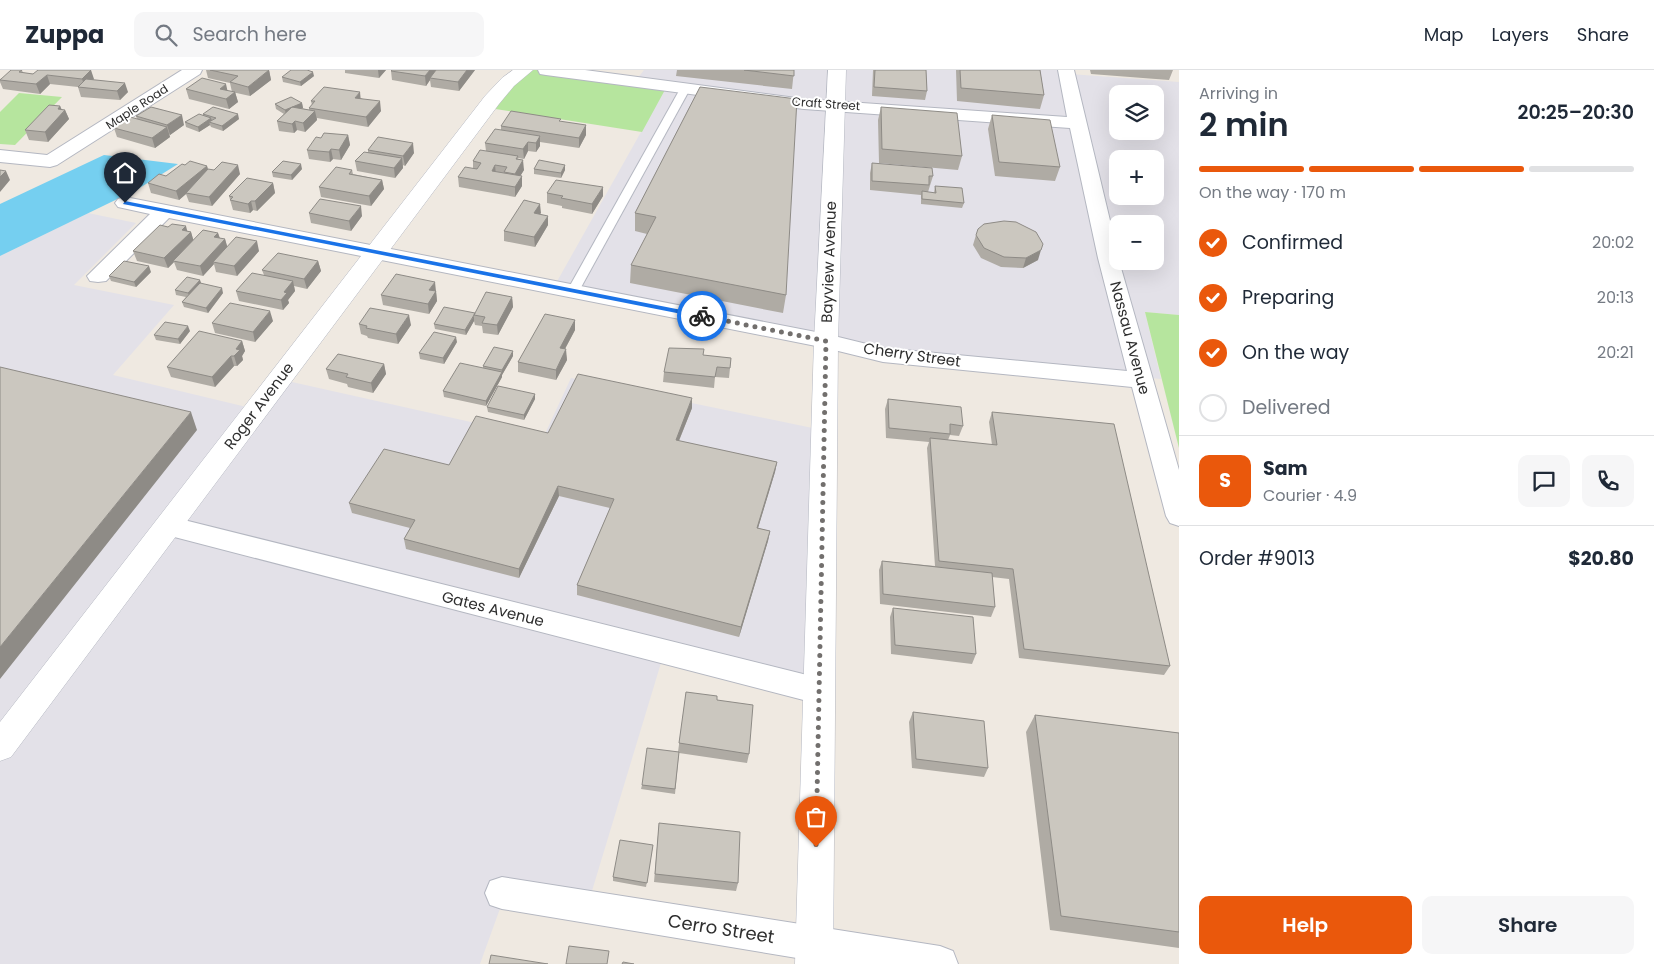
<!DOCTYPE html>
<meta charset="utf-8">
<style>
:root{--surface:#fff;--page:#f6f6f7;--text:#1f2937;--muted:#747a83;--line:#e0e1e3;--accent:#ea580c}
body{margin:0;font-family:Poppins,sans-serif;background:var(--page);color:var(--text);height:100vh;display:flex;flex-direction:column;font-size:19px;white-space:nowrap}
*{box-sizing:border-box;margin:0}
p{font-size:16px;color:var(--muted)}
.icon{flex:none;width:28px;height:28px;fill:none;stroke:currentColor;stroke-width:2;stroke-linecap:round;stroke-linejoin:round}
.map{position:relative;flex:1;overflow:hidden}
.side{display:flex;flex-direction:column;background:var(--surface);width:475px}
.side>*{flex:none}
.fabs{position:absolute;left:1109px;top:15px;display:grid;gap:10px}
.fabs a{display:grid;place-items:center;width:55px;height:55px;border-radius:10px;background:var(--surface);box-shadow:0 5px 20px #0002;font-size:25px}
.pin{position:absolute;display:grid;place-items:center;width:42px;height:42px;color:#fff;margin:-51px -21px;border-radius:50% 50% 50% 0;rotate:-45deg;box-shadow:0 0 5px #0007}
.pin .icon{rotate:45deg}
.courier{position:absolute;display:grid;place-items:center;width:50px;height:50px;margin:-25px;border:4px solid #1a73e8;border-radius:50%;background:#fff;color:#222;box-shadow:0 1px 6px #0007}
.overview em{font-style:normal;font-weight:600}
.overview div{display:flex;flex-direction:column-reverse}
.overview{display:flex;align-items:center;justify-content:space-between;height:85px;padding:0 20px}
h1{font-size:32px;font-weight:600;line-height:38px}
.bar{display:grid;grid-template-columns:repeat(4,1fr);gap:8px 5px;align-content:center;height:60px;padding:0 20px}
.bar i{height:6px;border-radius:4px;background:var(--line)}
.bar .selected{background:var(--accent)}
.bar p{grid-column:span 4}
.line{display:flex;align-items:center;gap:12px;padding:0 20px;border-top:1px solid var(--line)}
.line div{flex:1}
.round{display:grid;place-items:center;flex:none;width:52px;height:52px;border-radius:10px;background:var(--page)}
ol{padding:0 20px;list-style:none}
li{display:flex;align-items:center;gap:15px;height:55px}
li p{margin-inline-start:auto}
li .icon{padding:5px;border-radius:50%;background:var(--accent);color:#fff;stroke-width:4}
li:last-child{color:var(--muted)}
li i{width:28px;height:28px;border:2px solid var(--line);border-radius:50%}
.primary-button{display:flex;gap:10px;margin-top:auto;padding:10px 20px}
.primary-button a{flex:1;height:58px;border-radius:10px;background:var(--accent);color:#fff;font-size:20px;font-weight:600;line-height:58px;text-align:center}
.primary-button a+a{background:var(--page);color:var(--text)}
header{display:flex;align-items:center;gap:30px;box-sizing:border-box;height:70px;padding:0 25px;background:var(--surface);border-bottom:1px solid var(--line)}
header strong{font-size:24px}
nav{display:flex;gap:28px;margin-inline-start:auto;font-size:18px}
.search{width:350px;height:45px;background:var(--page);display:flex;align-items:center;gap:12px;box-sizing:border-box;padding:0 18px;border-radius:10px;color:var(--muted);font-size:19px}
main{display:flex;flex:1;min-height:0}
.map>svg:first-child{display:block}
.industrial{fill:#e3e1e8;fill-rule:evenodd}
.green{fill:#b6e59e}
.water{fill:#75cff0}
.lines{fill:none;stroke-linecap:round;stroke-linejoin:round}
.service-casing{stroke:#b4b7c1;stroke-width:2}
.minor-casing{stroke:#b4b7c1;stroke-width:2}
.tertiary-casing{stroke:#b4b7c1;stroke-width:1}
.service{fill:#fff;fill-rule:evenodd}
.minor{fill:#fff;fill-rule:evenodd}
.tertiary{fill:#fff;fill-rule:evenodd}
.wall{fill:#afaba4}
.shaded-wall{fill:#8e8b86}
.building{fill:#cbc7bf;stroke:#8e8b86}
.route{fill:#1a73e8}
.done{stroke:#726f6d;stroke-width:5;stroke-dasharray:0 9}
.labels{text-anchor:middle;stroke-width:4;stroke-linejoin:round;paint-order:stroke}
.far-street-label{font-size:12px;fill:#2e2e2e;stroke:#fff}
.street-label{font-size:15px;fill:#2e2e2e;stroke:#fff}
.near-street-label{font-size:18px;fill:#2e2e2e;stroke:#fff}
</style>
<header>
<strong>Zuppa</strong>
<div class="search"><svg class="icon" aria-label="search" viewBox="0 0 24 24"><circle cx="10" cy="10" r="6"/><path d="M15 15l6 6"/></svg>Search here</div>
<nav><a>Map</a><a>Layers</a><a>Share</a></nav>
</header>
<main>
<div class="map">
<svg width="1179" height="894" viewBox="0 0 1179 894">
<rect width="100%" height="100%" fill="#efe9e1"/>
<!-- industrial -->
<path class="industrial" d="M644,0H1069L1070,4L1179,12V245L1145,242L1161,309L883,283L555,215L668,14L637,9ZM1118,24H1155V61H1118ZM1118,89H1155V126H1118ZM1118,154H1155V191H1118Z
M88,143L136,153L74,215L174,235L113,305L259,340L283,310L543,368L571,308L827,361L825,625L664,583L585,844L502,833L480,894H0V186Z"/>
<!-- green -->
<path class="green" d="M527,0H538L666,18L642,62L489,38Z
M19,23L62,27L15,75L0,74V42Z
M1145,242L1179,245V378Z"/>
<!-- water -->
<path class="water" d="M104,85L178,94L138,119L0,186V134Z"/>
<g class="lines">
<defs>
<path id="service" d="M685,16L690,19L579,221L577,223H569L567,221L680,19Z"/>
<path id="minor" d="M182,0H202L200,4L57,95L50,97L0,92V80L47,85Z
M538,0H585L804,29L1067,47L1058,0H1074L1118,184V191H1119L1179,400V456L1170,453L1166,446L1132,317L883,292L826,278L169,148L106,211L98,212L90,211L87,206L150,144L118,137L115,133L118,129L125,127L826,264L883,278L1127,301L1098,188L1070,58L804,39L546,5L540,4Z
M168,446L819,608L830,612L834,621L830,630L819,634L159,463L155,456L159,449Z
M502,807L940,876L953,881L958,894H833L502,839L490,835L485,823L490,811Z"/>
<path id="tertiary" d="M513,0H533L514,16L499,34L11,687L0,691V652L485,26L502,8Z
M828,0H846L838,271L833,894H795L814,271Z"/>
</defs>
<!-- service casing -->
<use href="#service" class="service-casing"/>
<!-- minor casing -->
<use href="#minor" class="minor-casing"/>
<!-- tertiary casing -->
<use href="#tertiary" class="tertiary-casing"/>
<!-- service -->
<use href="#service" class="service"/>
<!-- minor -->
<use href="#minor" class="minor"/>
<!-- tertiary -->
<use href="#tertiary" class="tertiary"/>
</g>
<!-- wall -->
<path class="wall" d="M22,0L23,3L94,9L93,10L128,22L120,30L81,27L78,17L50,14L40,24L3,19L0,12V9Z
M206,0H269L271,10L250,26L232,22L230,13L208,8Z
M345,0H386L379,8L345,3Z
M392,0H475L459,21L431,17L430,10L426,16L392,10L391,1Z
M677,0H794L792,19L676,6Z
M873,0H926L927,21L925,30L872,26Z
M956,0H1040L1044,25L1040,39L957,31Z
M1090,0H1173L1169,10L1091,4Z
M314,6L301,16L283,12L282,7Z
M700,17L786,225L783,243L630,213L631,195L647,164L635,161V143Z
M186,19L227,21L235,22L238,32L229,39L189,29Z
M361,28L381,41L368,57L317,48V50L305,62L297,60L294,63L279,61L277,51L284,44L276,39L275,34L302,33L303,38H301L309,40V38L312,35L311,31Z
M60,36L62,40H65L69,49L48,72L29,70L25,60Z
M881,37L962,86L958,100L879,93L878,50Z
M203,44L239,49L223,61L211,57L210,55L199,62L186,57L185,52L203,45Z
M992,45L1060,97L1055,111L995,106L988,59Z
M136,46L184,55L170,65L169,64L170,67L155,78L117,67L114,58L137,49Z
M561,52L586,55V65L579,78L540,72V76L536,82L528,81L524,89L518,88L524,100L520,106L522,116L515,127L459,117L458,107L473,98V91L486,81L485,73L501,60V56Z
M348,65L350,75L341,90L333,89L330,92L309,89L307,80L321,68Z
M368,80L414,83L405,96L403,95V98L395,108L357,101L355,91L368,82Z
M872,93L933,106L928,122L934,123L935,116L964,133L962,138L921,134V125L870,120V103Z
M185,95L207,96L208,100L240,104L212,136L189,132L186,124L179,130L151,123L148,113L166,106Z
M565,95V100L561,108L534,104V99Z
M302,99L292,110L273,107L272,102Z
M352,100L353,104L382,110L384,119L371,136L321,127L319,117Z
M273,113L275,123L257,141L253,140L250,143L233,140L229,126Z
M547,123L603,126L592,144L562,138V136L547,133Z
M540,134V144L548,155L535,177L504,171V161Z
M309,143L362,146L351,161L311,153Z
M187,161L191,162L193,170L218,163L220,168L225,169L227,177L259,181L237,206L216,202L214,194L203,206L177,200L174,192L168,198L137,191L133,181Z
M976,165L1038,190L1023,198L1001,197L981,188L973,175Z
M318,191L321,201L307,219L294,216L295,221L288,230L289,233L283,240L239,231L236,221L264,205L262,200Z
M151,202L136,217L111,211L109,206Z
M201,214L223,223L208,243L184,237L182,232L186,227L176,225L175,220Z
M436,221L437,231L429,244L383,235L381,225Z
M512,227L513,237L498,265L483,263L482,256L475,255L474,251L466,265L435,259L434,254L475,243Z
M575,250V260L565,279L567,290L556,310L518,302V292Z
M273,251L255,272L215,263L212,253Z
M359,254L411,255L398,274L368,268L367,266L361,264Z
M190,261L180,274L156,270L154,265Z
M242,271L245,281L242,286L243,290L237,296H234L215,317L171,307L167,297Z
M457,272L444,294L420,289L419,283Z
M513,286L502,305V307L486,336L444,327L443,321L483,298V296Z
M703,286L731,288L729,308L715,307L714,318L663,312L664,302Z
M384,294L386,304L373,323L348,317L347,314L329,309L326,299Z
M535,324V329L524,350L488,342L487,337Z
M888,329L963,356L959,366L950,365L948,370L992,375L989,352L992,342L1170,596L1164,605L1019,588L1009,509L992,507L995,537L991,547L880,534L879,500L882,491L935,496L927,378L929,372L886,368L885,339Z
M692,338L679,371L777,392L775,402L758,458L770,461L768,471L739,567L577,525V515L610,438L559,426L519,508L406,479L404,469L410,458L352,443L349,433L449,395L548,363Z
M893,538L976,584L972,594L891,584L890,547Z
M686,622L717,630L749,684L747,693L679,683L675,724L641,719L642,715L678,682Z
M913,642L988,698L984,707L912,698L909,652Z
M1035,645L1179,663V878L1050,860L1026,662Z
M659,753L738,813L736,821L654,812Z
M653,775L646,817L613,811V807Z"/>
<!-- shaded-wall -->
<path class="shaded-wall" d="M91,0L94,9L85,18L82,9Z
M269,0L271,10L250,26L248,17Z
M378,0H386L379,8Z
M430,0H439L430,8V10L426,16L425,6Z
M467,0H475L459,21L458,12Z
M313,2L314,6L301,16L300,12Z
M47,5L50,14L40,24L36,14Z
M125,13L128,22L120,30L117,21Z
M226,14L228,23L220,19Z
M235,22L238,32L229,39L226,29Z
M360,22L361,32L355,28Z
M380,31L381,41L368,57L366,47Z
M302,33L303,38L286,45L285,40Z
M60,36L63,43L65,40L69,49L48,72L45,62L58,39Z
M315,41L317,50L305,62L303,53Z
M238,44L239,49L223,61L222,56Z
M182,45L184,55L170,65L167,55Z
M211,48L213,53L209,52L210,55L199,62L198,57Z
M295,51L297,60L294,63L292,54Z
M586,55V65L579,78V68Z
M167,57L170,67L155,78L152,68Z
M348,65L350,75L341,90L339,80Z
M540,66V76L536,82V73Z
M528,72V81L524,89L523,79Z
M413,73L414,83L405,96L403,86Z
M331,79L333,89L330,92L329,82Z
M402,88L403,98L395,108L394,98Z
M523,90L524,100L516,113L515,104Z
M301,94L302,99L292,110L291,105Z
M238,95L240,104L212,136L209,127Z
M495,95L496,105L492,101Z
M565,95V100L561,108V103Z
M207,96L210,106L186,123V124L179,130L176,121Z
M6,101L10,110L0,122V107Z
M522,106V116L515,127V117Z
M382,110L384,119L371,136L369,126Z
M273,113L275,123L257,141L255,131Z
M603,117V126L592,144V134Z
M251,131L253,140L250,143L248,134Z
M540,134L541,143L534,153V143Z
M361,136L362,146L351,161L349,151Z
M548,146V155L535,177L534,167Z
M186,156L188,164L191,162L194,172L173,191L174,192L168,198L164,188L182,160Z
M218,163L221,173L214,167Z
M225,169L228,179L213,192L214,194L203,206L200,196Z
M257,171L259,181L237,206L234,196Z
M1041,180L1038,190L1023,198L1026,188Z
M318,191L321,201L307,219L304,209Z
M149,196L151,202L136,217L134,212Z
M200,210L202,215L190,228L188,223Z
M293,211L295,221L288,230L289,233L283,240L281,230L284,222Z
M435,212L437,231L429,244L428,234L429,220Z
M222,218L223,223L208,243L206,238Z
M512,227L513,237L498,265L497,255Z
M270,241L273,251L255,272L253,262Z
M409,245L411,255L398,274L396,264Z
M474,246V251L466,265L465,260Z
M575,250V260L560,288V278Z
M188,256L190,261L180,274L178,269Z
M456,267L457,272L444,294L443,288Z
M242,271L245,281L242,286L243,290L237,296L234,286L236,279Z
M566,279L567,290L556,310V300Z
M513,281V286L502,305V300Z
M231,286L234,296L215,317L212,307Z
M384,294L386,304L373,323L371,313Z
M502,302V307L486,336V331Z
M535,324V329L524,350V345Z
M692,328V338L675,380L676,370Z
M191,342L197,360L0,609V577Z
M777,392L775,402L755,468L757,458Z
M558,416L559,426L519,508V499Z
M770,461L768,471L739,567L741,557Z"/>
<!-- building -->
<path class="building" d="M11,0H22L19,2L33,4L38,0H91L82,9L47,5L36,14L0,10Z
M210,0H269L248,17L230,12L238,6Z
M291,0H307L313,2L300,12L282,7Z
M392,0H430L425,6L391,1Z
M436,0H467L458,12L430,8Z
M744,0H794V6Z
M875,0H926L927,21L874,17Z
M960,0H1040L1044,25L961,18Z
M202,8L226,14L220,19L235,22L226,29L186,19Z
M86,9L125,13L117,21L78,17Z
M324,17L360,22L355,28L380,31L366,47L309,38L315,31H311Z
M700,17L797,29L786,225L631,195L656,147L635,143Z
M291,27L302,33L285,40L275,34Z
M49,35L60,36L58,39L65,40L45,62L25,60Z
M151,37L182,45L167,55L136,46Z
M213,37L238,44L222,56L209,52L216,48L203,44Z
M292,37L315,41L303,53L295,51L292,54L277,51Z
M881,37L957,43L962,86L882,79Z
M511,41L561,49L559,51L586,55L579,68L501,56Z
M199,44L211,48L198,57L185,52Z
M992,45L1050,50L1060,97L999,92Z
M130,47L167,57L152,68L114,58Z
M495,59L540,66L536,73L528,72L523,79L485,73Z
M324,63L348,65L339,80L331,79L329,82L307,80L316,67L321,68Z
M378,67L413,73L403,86L368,80Z
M480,80L518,86L516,89L523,90L515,104L504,102L507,97L495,95L492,101L522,106L515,117L458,107L465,97L477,99L481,93L473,91Z
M364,82L402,88L394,98L355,91Z
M539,90L565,95L561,103L534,99Z
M190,91L207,96L176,121L148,113L159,104L166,106L182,94L185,95Z
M283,91L301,94L291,105L272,102Z
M222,92L238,95L209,127L186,123L208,99L214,100Z
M872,93L932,98L933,106H929V115L872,111Z
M336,97L352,100L349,104L382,110L369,126L319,117Z
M0,100L6,101L0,107Z
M247,108L273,113L255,131H251L248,134L230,130L233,127L229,126Z
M556,110L603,117L592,134L561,128L563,126L547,123Z
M935,116L962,118L964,133L922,129V121L936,123Z
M320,129L361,136L349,151L309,143Z
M524,130L540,134L534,143L548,146L534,167L504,161Z
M1004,151L1016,152L1036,162L1043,174L1041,180L1026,188L1004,187L984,178L976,165L978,159L984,154Z
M172,154L186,156L182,160L191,162L164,188L133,181L160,155L168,157Z
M203,160L218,163L214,167L225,169L200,196L173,191Z
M236,167L257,171L234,196L213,192Z
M278,183L318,191L304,209L262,200Z
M124,191L149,196L134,212L109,206Z
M252,203L293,211L284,222L287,223L281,230L236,221Z
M396,204L435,212L429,220L436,221L428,234L381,225Z
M187,207L200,210L188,223L175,220Z
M200,213L222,218L206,238L182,232Z
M486,222L512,227L497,255L482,253L485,247L474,245Z
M230,233L270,241L253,262L212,253Z
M444,237L475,243L474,245L465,260L434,254Z
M370,238L409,245L396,264L366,258L367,256L359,254Z
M545,244L575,250L560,278L566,279L556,300L518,292Z
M165,252L188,256L178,269L154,265Z
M199,261L242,271L236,279L240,280L234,286H231L212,307L167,297Z
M434,262L456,267L443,288L419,283Z
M494,277L513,281L502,300L483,296Z
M669,278L704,279L703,285L731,288L730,298L717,297L715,307L664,302Z
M338,284L384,294L371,313L346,307L348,304L326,299Z
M460,293L502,302L486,331L443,321Z
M0,297L191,342L0,577Z
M578,304L692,328L676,370L777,392L757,458L770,461L741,557L577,515L614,429L558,416L519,499L404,469L415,450L349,433L384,379L449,395L476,346L548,363Z
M498,316L535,324L524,345L487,337Z
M888,329L961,337L963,356L950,354V364L889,358Z
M992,342L1114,354L1170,596L1024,579L1013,499L939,491L930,368L997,375Z
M882,491L992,503L995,537L883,524Z
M893,538L973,547L976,584L895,575Z
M686,622L717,626V630L753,635L749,684L679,673Z
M913,642L984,651L988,698L916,689Z
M1035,645L1179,663V862L1061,846Z
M647,678L679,682L675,719L642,715Z
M659,753L740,762L738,813L655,804Z
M620,770L653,775L647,813L613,807Z
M569,876L609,881L607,894H566Z
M491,885L548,894H489Z
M623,892L634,894H622Z"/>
<!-- route -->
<path class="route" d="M125,131L702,244L706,246L702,248L123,134Z"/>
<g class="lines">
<!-- done -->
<path class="done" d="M702,246L826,271L816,777"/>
</g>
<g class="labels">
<!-- far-street labels -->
<g class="far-street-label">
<text transform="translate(826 34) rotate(4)" y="4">Craft Street</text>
<text transform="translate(137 37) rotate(-33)" y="4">Maple Road</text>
</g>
<!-- street labels -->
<g class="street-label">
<text transform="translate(829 192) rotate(-88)" y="5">Bayview Avenue</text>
<text transform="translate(1130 268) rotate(75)" y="5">Nassau Avenue</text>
<text transform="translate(912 285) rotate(8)" y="5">Cherry Street</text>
<text transform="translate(259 336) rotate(-53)" y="5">Roger Avenue</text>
<text transform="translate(493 539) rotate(14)" y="5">Gates Avenue</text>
</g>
<!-- near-street labels -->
<g class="near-street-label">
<text transform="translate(721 859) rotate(9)" y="6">Cerro Street</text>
</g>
</g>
</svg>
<div class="fabs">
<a><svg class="icon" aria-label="layers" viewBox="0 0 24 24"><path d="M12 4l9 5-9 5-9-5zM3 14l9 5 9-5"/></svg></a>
<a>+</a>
<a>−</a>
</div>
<div class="pin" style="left:816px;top:777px;background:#ea580c"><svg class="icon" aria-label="bag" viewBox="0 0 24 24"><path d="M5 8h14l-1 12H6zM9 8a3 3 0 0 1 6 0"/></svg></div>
<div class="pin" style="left:125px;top:133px;background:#1f2937"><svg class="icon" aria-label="home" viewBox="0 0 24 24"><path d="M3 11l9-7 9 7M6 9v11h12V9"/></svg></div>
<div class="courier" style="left:702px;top:246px"><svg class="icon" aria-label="bike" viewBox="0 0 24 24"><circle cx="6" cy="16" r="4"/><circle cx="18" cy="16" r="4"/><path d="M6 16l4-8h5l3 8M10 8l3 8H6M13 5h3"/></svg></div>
</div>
<section class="side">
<div class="overview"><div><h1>2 min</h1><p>Arriving in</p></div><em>20:25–20:30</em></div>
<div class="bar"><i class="selected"></i><i class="selected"></i><i class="selected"></i><i></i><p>On the way · 170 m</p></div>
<ol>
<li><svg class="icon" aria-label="check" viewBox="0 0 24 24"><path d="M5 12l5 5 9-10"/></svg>Confirmed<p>20:02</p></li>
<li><svg class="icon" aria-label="check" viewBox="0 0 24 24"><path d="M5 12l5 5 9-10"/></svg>Preparing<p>20:13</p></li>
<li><svg class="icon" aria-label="check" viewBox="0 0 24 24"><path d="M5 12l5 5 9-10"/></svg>On the way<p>20:21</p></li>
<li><i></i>Delivered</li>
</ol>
<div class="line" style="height:90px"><b class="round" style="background:var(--accent);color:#fff">S</b><div><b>Sam</b><p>Courier · 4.9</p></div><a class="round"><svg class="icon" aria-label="chat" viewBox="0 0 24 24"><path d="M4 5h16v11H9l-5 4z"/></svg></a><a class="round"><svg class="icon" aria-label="phone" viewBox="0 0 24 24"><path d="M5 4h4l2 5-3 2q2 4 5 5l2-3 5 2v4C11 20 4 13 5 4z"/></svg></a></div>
<div class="line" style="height:65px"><div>Order #9013</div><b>$20.80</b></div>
<div class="primary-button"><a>Help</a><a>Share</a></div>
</section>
</main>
